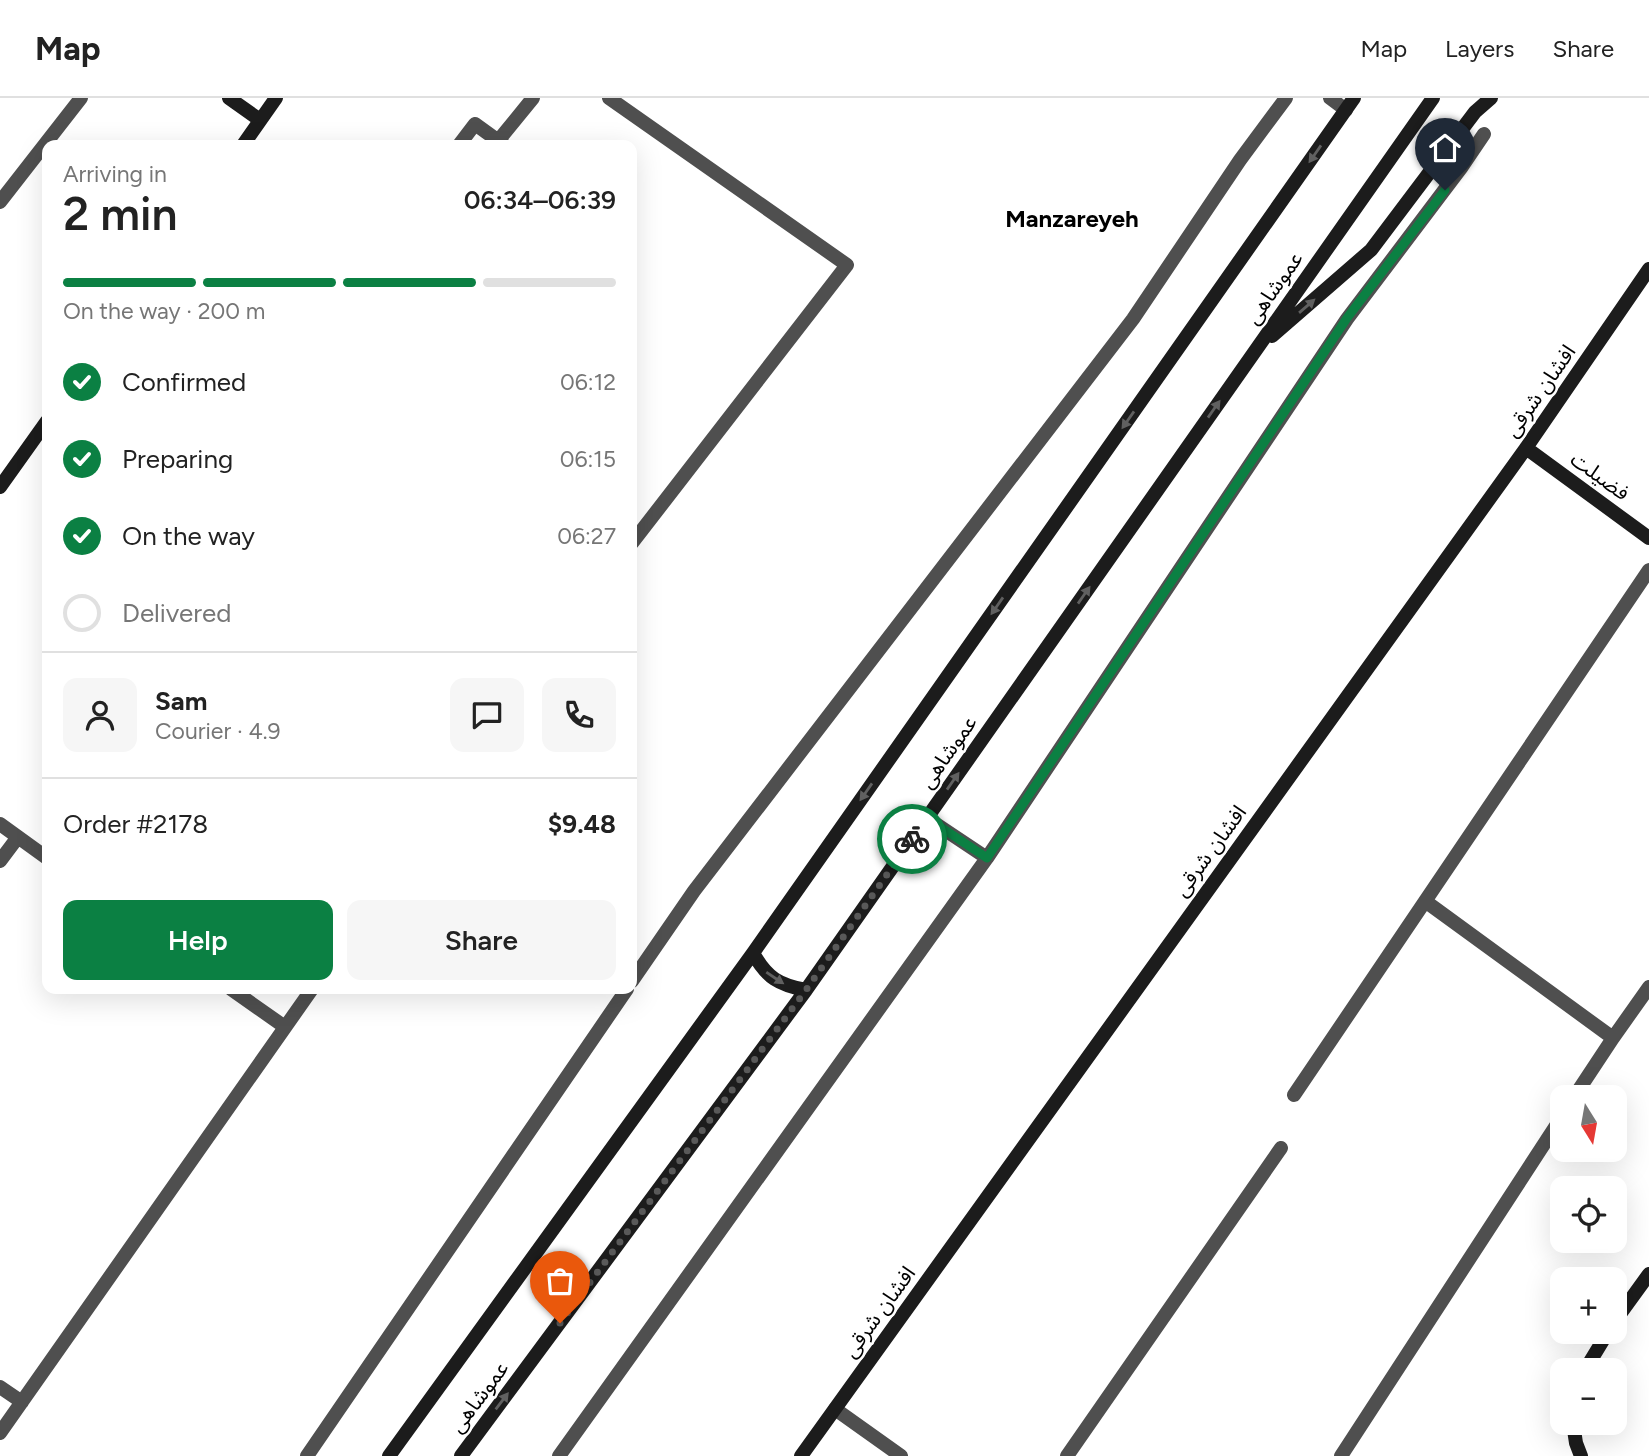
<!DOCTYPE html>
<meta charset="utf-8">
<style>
:root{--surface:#fff;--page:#f6f6f6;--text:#222;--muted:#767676;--line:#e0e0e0;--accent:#0b8043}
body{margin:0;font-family:Figtree,"Noto Sans Arabic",sans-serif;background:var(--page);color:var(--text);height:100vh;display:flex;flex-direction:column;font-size:26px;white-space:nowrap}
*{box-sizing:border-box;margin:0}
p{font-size:23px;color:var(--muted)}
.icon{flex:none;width:38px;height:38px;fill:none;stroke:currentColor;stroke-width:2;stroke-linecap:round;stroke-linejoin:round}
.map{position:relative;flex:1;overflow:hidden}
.sheet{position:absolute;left:42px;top:42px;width:595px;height:854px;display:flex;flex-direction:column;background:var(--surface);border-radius:14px;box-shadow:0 7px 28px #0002}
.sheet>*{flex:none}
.needle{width:46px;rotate:169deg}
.controls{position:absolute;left:1550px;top:987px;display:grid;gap:14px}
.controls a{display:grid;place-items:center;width:77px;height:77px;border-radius:14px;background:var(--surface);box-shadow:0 7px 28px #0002;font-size:35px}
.pin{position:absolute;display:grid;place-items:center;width:60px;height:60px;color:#fff;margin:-72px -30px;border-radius:50% 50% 50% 0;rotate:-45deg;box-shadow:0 0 7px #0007}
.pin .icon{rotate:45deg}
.courier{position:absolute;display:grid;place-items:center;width:70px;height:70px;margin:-35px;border:5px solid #0b8043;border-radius:50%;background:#fff;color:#222;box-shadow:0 2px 9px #0007}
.headline em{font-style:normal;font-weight:600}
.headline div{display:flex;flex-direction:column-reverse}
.headline{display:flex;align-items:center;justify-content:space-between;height:119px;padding:0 21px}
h1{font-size:46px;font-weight:600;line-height:52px}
.bar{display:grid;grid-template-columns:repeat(4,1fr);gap:10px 7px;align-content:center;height:84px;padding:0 21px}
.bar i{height:9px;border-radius:5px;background:var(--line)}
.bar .active{background:var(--accent)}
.bar p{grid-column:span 4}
.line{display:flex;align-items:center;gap:18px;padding:0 21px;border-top:2px solid var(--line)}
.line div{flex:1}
.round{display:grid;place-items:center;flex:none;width:74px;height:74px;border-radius:14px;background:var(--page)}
ol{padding:0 21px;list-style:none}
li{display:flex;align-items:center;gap:21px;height:77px}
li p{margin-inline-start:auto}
li .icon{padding:7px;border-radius:50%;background:var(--accent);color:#fff;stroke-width:4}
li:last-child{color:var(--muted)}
li i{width:38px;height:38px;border:4px solid var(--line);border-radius:50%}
.button{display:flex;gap:14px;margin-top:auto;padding:14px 21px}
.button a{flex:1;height:80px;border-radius:14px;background:var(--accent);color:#fff;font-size:28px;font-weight:600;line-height:80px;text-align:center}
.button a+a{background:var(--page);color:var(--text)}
header{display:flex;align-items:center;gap:42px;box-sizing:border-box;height:98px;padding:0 35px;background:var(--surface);border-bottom:2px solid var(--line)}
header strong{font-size:33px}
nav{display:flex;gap:38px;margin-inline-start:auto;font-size:24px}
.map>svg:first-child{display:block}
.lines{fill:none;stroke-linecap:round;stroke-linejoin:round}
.street{stroke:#4f4f4f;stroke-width:14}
.secondary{stroke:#1c1c1c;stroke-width:14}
.oneway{fill:#606060}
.done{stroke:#595959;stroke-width:7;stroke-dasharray:0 12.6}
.route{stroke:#0b8043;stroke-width:9}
.labels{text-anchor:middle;stroke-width:5;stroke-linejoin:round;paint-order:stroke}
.street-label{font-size:21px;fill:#000;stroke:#fff}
.quarter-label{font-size:24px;font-weight:bold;fill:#000;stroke:#fff}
</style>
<header>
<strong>Map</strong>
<nav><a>Map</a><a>Layers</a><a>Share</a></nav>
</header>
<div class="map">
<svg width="1649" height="1358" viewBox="0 0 1649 1358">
<rect width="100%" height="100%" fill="#fff"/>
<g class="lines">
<!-- street -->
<path class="street" d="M609,0L847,167L632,445
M1330,0L1346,12
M498,43L533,0
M459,47L475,26L504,47
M0,104L81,0
M927,720L987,760
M0,726L47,760
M0,763L18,739
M1425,803L1613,940L1649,889
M632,883L694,793L1133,221L1240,62L1286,0
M231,891L285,929
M1294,997L1649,472
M1574,999L1613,940
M0,1289L22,1304
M835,1311L901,1358
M0,1335L312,891
M307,1358L627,891
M559,1358L987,760L1347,221L1461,70L1484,36
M1067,1358L1281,1050
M1341,1358L1563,1017"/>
<!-- secondary -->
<path class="secondary" d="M229,0L260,22
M243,47L276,0
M1272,238L1371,152L1475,14L1491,0
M1526,350L1649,440
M0,389L47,323
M753,855C767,880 779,887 806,892
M1615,1223L1649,1176
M1585,1272L1608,1234
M1573,1325L1576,1345L1581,1358
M389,1358L753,855L1354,0
M461,1358L806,892L1433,0
M801,1358L1526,350L1649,171"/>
</g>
<!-- one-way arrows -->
<defs><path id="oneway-solid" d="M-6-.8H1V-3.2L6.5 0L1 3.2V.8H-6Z" transform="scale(1.75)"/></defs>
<g class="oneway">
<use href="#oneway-solid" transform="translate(1315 56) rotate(125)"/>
<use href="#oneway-solid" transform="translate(1307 208) rotate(-41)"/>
<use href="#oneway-solid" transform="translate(1214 311) rotate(-55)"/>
<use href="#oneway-solid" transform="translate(1128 322) rotate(125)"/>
<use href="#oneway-solid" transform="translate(1084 497) rotate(-55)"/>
<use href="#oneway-solid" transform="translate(997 508) rotate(125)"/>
<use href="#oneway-solid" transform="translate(953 683) rotate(-55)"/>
<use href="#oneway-solid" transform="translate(866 694) rotate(125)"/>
<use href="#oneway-solid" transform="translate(775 880) rotate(34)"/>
<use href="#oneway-solid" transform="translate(502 1303) rotate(-53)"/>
</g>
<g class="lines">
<!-- done -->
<path class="done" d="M560,1225L806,892L912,741"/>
<!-- route -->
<path class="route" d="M912,741L927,720L987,760L1347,220L1445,92"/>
</g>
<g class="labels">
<!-- street labels -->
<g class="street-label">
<text transform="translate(1274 190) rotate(-55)" y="7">عموشاهی</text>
<text transform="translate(1540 293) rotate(-55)" y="7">افشان شرقی</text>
<text transform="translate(1600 378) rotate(36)" y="7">فضیلت</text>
<text transform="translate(948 654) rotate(-55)" y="7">عموشاهی</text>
<text transform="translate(1210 753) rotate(-54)" y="7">افشان شرقی</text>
<text transform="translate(879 1214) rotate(-54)" y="7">افشان شرقی</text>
<text transform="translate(479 1299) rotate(-53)" y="7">عموشاهی</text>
</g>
<!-- quarter labels -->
<g class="quarter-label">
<text x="1072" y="129">Manzareyeh</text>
</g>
</g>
</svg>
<div class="controls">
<a><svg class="needle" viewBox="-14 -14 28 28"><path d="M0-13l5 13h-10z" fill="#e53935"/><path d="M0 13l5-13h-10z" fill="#767676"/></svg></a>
<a><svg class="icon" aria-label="locate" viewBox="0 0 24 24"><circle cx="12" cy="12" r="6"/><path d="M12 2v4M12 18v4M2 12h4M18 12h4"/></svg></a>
<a>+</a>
<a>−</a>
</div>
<div class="pin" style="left:560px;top:1225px;background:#ea580c"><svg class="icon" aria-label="bag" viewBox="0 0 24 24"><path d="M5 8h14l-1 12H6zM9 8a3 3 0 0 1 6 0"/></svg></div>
<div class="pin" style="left:1445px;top:92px;background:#1f2937"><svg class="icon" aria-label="home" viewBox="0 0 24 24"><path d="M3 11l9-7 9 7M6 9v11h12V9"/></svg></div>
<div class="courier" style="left:912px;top:741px"><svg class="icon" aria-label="bike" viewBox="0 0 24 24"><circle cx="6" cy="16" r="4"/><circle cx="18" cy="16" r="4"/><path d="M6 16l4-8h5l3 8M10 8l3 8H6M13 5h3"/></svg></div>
<section class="sheet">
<div class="headline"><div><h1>2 min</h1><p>Arriving in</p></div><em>06:34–06:39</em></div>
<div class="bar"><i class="active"></i><i class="active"></i><i class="active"></i><i></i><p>On the way · 200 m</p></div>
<ol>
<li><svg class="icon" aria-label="check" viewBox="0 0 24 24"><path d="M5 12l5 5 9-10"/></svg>Confirmed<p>06:12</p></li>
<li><svg class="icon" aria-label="check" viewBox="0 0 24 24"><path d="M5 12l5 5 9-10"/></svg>Preparing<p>06:15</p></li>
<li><svg class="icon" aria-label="check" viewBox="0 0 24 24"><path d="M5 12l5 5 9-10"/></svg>On the way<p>06:27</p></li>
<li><i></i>Delivered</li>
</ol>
<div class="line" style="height:126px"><a class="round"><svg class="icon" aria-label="person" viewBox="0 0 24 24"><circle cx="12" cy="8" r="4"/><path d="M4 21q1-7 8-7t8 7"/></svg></a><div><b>Sam</b><p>Courier · 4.9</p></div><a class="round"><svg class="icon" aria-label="chat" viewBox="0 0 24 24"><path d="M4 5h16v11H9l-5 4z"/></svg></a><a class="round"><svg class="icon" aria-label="phone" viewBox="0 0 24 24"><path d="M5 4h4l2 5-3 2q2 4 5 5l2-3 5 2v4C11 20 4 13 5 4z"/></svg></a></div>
<div class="line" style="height:91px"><div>Order #2178</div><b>$9.48</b></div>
<div class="button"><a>Help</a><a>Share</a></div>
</section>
</div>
